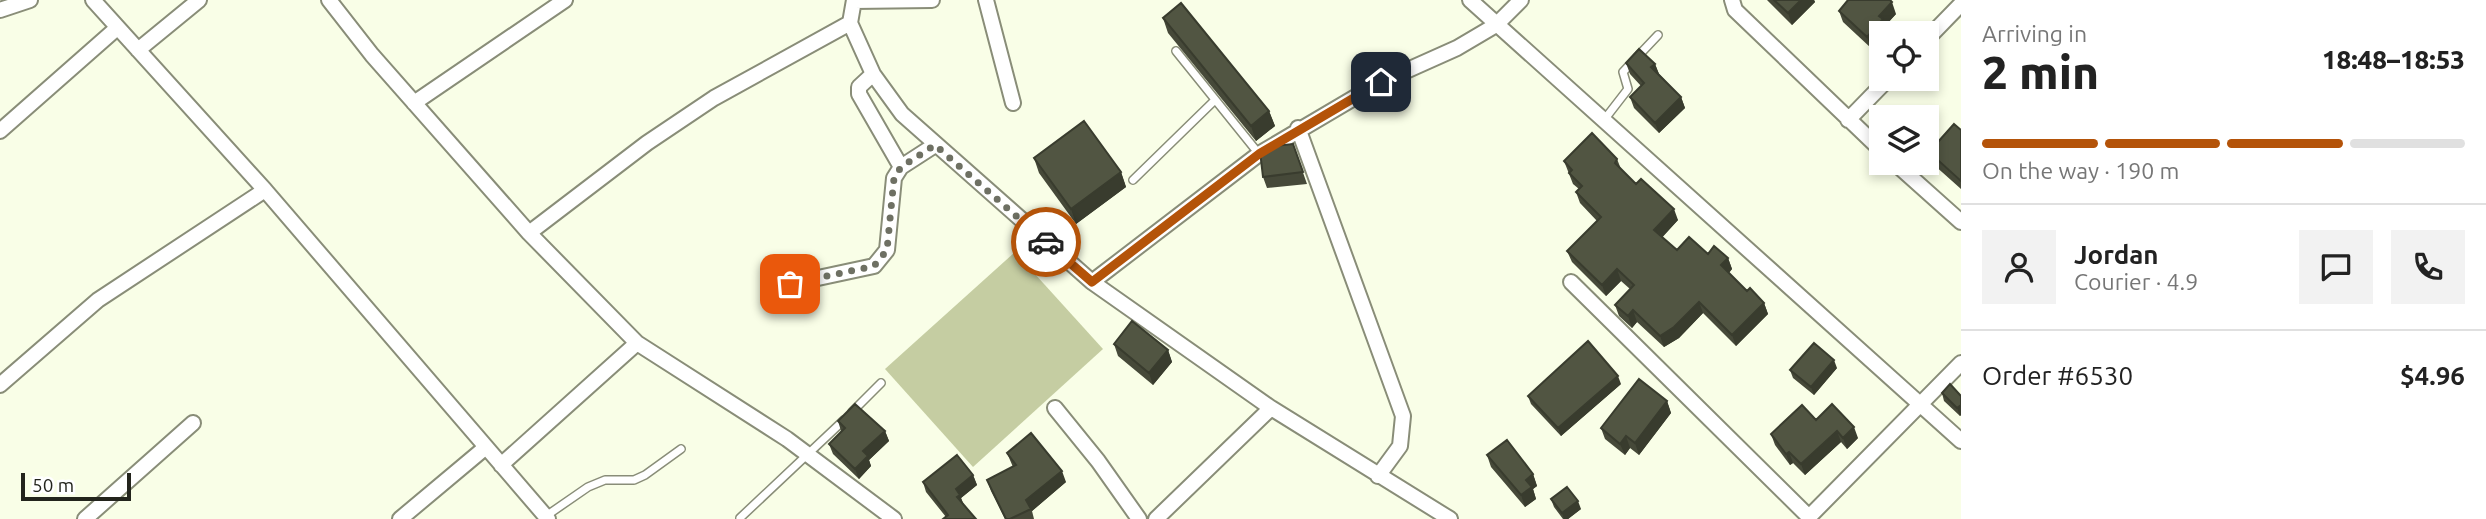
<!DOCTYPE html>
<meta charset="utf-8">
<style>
:root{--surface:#fff;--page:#f2f2f2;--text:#222;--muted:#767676;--line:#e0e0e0;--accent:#b45309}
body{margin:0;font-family:Ubuntu,sans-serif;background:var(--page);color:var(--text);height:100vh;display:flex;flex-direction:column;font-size:26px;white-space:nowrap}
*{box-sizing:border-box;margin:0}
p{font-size:23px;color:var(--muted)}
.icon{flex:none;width:38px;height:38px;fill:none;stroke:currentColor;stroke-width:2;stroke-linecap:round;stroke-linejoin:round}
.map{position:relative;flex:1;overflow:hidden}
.details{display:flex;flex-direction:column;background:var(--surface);width:525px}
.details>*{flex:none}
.buttons{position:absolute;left:1869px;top:21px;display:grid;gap:14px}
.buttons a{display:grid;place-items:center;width:70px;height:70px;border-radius:0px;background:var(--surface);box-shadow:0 4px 10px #0003;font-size:35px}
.scale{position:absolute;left:21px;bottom:18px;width:110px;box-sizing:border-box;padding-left:7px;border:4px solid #23241c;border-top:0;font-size:19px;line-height:24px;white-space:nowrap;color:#23241c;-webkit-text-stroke:5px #fff;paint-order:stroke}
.pin{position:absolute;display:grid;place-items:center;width:60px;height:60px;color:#fff;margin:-30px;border-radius:14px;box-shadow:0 4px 10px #0006}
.courier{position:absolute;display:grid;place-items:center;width:70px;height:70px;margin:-35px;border:5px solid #b45309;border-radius:50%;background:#fff;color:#222;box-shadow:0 2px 9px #0007}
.head em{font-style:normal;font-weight:800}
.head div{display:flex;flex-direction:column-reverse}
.head{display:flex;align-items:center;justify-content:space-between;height:119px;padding:0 21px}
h1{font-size:46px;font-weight:800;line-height:52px}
.bar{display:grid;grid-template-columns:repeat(4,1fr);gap:10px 7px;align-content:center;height:84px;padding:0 21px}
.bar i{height:9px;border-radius:5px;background:var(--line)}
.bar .current{background:var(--accent)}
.bar p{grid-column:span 4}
.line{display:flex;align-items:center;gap:18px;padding:0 21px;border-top:2px solid var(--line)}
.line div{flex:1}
.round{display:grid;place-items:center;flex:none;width:74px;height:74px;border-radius:0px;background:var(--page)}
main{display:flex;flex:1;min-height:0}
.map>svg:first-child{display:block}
.garden{fill:#c5cda2}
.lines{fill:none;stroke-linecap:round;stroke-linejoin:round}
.lane-casing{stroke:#898d78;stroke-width:10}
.street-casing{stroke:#898d78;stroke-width:18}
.lane{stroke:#fff;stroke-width:7}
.street{stroke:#fff;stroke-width:14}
.wall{fill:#464939}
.shaded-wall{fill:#393c2e}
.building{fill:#515542;stroke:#393c2e;stroke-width:2}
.done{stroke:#6e7063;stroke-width:7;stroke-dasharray:0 12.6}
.route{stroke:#b45309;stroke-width:9}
</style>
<main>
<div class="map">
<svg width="1961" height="519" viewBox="0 0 1961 519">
<rect width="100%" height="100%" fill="#f9fee7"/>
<!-- garden -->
<path class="garden" d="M1015,252L1103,349L973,467L885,369Z"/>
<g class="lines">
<defs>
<path id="lane" d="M1176,51L1259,154
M1604,120L1628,89L1623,72L1658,35
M1133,180L1215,100
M852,412L881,383
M546,516L588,487L605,480H634L645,475L681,449
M740,518L844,420"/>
<path id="street" d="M93,0L265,190L548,519
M329,0L372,55L529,233L637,343L787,439L894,519
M854,0L850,23L873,74L902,114L1092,282L1271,408L1450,519
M986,0L1013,103
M1470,0L1961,441
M1732,0L1735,10L1881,150
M854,1L932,0
M0,10L30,0
M1927,39L1961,4
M138,50L199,0
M873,74L859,87V94L901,167
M414,103L565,0
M1848,120L1888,79
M1298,128L1403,416L1400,446L1378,476
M0,131L117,28
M1895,163L1961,222
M529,233L647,143L714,98L850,23
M1092,282L1259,154L1381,82L1457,48L1496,25L1521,0
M1571,282L1811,519
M790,284L874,266L887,250L894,178L901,167L935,145
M0,385L98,300L265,190
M1055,408L1098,461L1139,519
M501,465L637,343
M1809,517L1961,363
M85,519L193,423
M400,519L486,447
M1156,519L1271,408"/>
</defs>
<!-- lane casing -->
<use href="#lane" class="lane-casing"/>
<!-- street casing -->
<use href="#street" class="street-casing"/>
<!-- lane -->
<use href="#lane" class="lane"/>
<!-- street -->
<use href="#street" class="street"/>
</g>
<!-- wall -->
<path class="wall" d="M1767,0H1814L1815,2L1792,25Z
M1839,11L1896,14L1885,26L1887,31L1881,33V37L1871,48L1843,22Z
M1163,18L1269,111L1275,126L1256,141L1168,33Z
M1626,63L1655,64L1659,74L1681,97L1685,108L1659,133L1634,108L1630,97L1641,86L1630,74Z
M1961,130V189L1933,164L1929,152Z
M1293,144L1307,184L1267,188L1263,177Z
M1034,158L1121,172L1126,187L1076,224L1039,173Z
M1617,159L1621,169L1636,184L1678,220L1662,237L1677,250L1708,254L1728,258L1732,269L1729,273L1747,291L1764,303L1768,314L1736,346L1703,313L1679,338L1664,347L1637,322L1632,328L1619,316L1615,305L1630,289L1621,281L1606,296L1572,262L1567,251L1597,221L1580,203L1576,192L1579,189L1573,184L1564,161Z
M1114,344L1168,350L1172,362L1153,385L1118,356Z
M1837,368L1814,395L1793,378L1790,370Z
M1621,384L1561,436L1531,404L1528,396Z
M1942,393L1961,396V415L1960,416L1944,401Z
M1667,401L1671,413L1639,455L1630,448L1625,455L1605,439L1601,428Z
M1816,420L1858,438L1847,449L1841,442L1805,475L1793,463L1790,465L1775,445L1771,434Z
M838,421L885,431L889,441L869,460L871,466L859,479L833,454L829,444L841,431Z
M1007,453L1066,482L1032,511L1034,519H1005L991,491L987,480L1013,467Z
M1487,455L1533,474L1537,486L1533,489L1536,499L1525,507L1491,467Z
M973,475L977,485L961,498L963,504L946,517L926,492L923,482Z
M1551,499L1581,509L1568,519H1563L1554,507Z"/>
<!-- shaded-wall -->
<path class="shaded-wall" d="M1801,0H1814L1815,2L1792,25L1788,13Z
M1892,2L1896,14L1885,26L1887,31L1885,33H1881V37L1871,48L1867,37L1879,16Z
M1655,64L1659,74L1651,67Z
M1681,97L1685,108L1659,133L1655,123Z
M1269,111L1275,126L1256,141L1251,126Z
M1121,172L1126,187L1076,224L1071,209Z
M1674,209L1678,220L1659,241L1654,230Z
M1728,258L1732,269L1725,277L1721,265Z
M1617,269L1621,281L1606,296L1602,285Z
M1699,302L1703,313L1679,338L1664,347L1660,336Z
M1764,303L1768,314L1736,346L1732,335Z
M1633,310L1637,322L1632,328L1628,316Z
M1168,350L1172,362L1153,385L1149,373Z
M1834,360L1837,368L1814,395L1811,387Z
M1618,376L1621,384L1561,436L1558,428Z
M1667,401L1671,413L1639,455L1635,443Z
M1961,405V415L1960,416L1957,408Z
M1854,427L1858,438L1847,449L1843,438Z
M885,431L889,441L869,460L871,466L859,479L855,469L863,451Z
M1837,431L1841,442L1805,475L1801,464Z
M1626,436L1630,448L1625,455L1620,444Z
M1789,452L1793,463L1790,465L1786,454Z
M1062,471L1066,482L1032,511L1026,500Z
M1533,474L1537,486L1533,489L1536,499L1525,507L1521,495L1526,480Z
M973,475L977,485L961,498L964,505L957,497L956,489Z
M1578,501L1581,509L1568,519H1564L1562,513Z"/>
<!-- building -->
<path class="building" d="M1774,0H1801L1788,13Z
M1848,0H1890L1892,2L1879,16L1883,19L1867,37L1839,11Z
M1181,3L1269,111L1251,126L1163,18Z
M1639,49L1655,64L1651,67L1681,97L1655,123L1630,97L1644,83L1626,63Z
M1084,121L1121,172L1071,209L1034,158Z
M1954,124L1961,130V181L1929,152Z
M1592,133L1617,159L1615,163L1636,184L1641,179L1674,209L1654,230L1677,250L1689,237L1708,254L1714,246L1728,258L1721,265L1747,291L1750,288L1764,303L1732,335L1699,302L1674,327L1660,336L1633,310L1628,316L1615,305L1634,285L1617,269L1602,285L1567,251L1601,217L1576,192L1582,186L1569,173L1572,170L1564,161Z
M1293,144L1303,172L1263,177L1260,151L1266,147Z
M1132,321L1168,350L1149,373L1114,344Z
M1588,341L1618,376L1558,428L1528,396Z
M1814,343L1834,360L1811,387L1790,370Z
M1639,379L1667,401L1635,443L1626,436L1620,444L1601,428Z
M1950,384L1961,396V405L1957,408L1942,393Z
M855,404L885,431L863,451L868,456L855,469L829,444L845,428L838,421Z
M1832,404L1854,427L1843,438L1837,431L1801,464L1789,452L1786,454L1771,434L1802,405L1816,420Z
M1031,433L1062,471L1026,500L1031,509L1010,519H1006L987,480L1016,465L1007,453Z
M1507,440L1533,474L1526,480L1532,487L1521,495L1487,455Z
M957,455L973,475L956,489L960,495L957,497L976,519H943L948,515L923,482Z
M1567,487L1578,501L1562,513L1551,499Z"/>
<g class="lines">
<!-- done -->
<path class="done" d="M790,284L874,266L887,250L894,178L901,167L935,145L1046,242"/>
<!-- route -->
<path class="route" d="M1046,242L1092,282L1259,154L1381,82"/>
</g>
</svg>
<div class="buttons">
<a><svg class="icon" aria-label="locate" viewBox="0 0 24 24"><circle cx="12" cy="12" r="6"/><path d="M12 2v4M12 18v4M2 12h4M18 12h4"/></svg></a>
<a><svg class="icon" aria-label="layers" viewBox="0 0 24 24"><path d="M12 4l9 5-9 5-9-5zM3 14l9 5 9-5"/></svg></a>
</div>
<div class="scale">50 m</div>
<div class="pin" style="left:790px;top:284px;background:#ea580c"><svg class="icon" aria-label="bag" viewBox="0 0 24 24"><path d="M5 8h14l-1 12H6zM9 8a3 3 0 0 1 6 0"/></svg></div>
<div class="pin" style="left:1381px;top:82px;background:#1f2937"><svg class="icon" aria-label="home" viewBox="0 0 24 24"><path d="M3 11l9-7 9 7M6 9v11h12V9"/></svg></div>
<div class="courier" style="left:1046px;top:242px"><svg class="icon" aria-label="car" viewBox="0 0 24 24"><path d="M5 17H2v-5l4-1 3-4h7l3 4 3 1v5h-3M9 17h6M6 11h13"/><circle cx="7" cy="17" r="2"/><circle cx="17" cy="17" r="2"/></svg></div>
</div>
<section class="details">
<div class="head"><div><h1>2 min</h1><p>Arriving in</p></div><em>18:48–18:53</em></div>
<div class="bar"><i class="current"></i><i class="current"></i><i class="current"></i><i></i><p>On the way · 190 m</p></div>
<div class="line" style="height:126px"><a class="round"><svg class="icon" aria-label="person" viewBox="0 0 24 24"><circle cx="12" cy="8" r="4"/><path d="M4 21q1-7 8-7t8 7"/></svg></a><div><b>Jordan</b><p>Courier · 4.9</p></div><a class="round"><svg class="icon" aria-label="chat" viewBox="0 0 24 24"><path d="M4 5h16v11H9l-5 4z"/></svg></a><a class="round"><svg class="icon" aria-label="phone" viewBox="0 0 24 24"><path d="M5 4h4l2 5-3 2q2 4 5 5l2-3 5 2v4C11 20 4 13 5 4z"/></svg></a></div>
<div class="line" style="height:91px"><div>Order #6530</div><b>$4.96</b></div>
</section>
</main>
